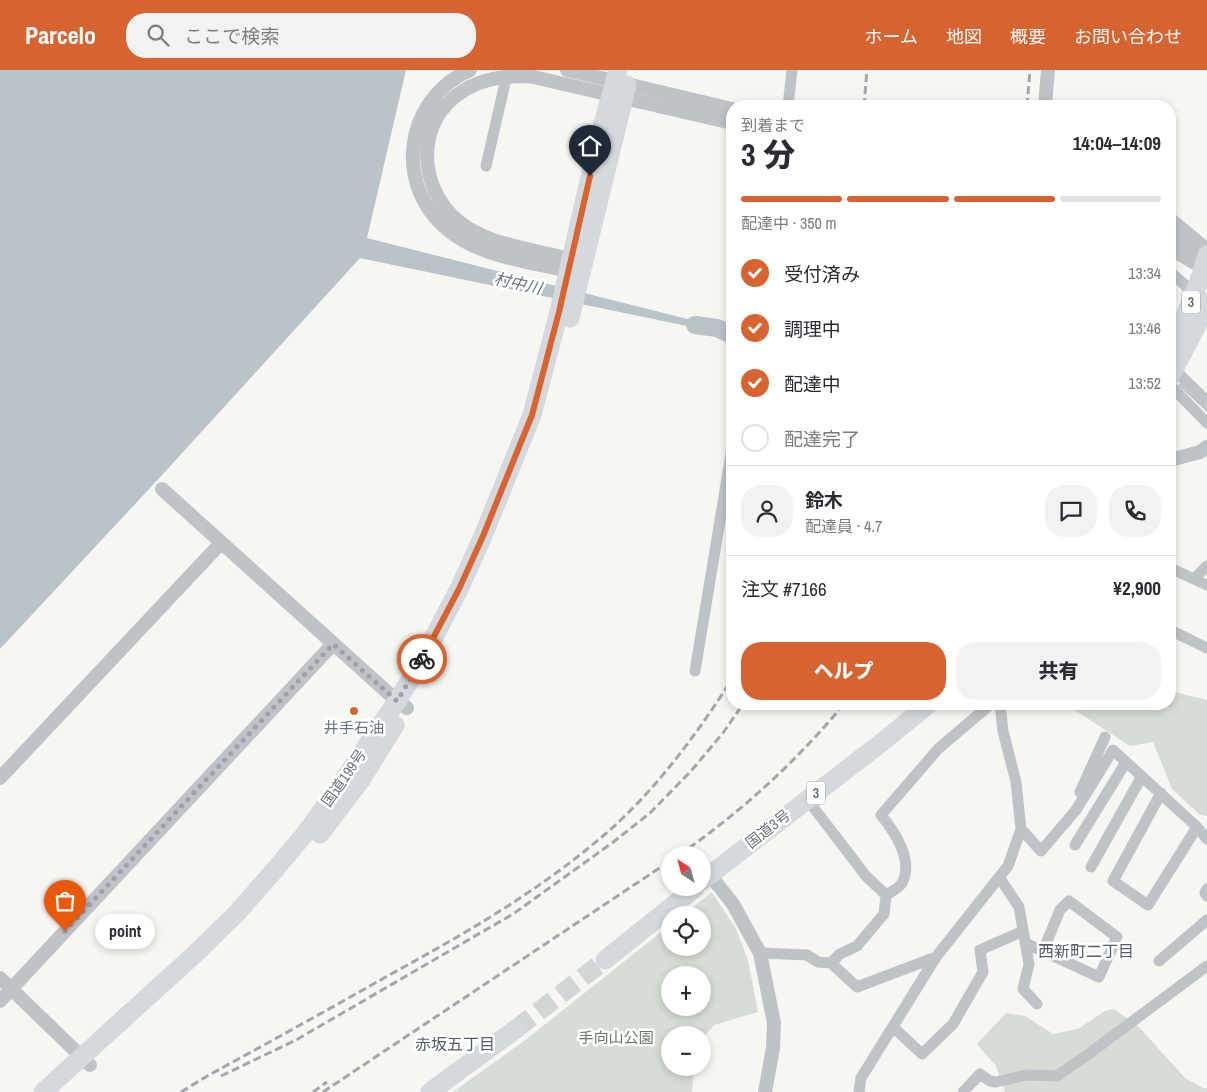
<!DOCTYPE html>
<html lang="ja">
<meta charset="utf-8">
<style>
:root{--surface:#fff;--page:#f2f2f3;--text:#2b2b33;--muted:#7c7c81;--line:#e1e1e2;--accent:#d76331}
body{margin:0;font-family:"Archivo Narrow","Noto Sans JP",sans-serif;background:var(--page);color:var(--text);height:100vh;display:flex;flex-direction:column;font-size:19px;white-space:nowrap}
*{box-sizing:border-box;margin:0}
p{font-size:16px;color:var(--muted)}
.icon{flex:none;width:28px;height:28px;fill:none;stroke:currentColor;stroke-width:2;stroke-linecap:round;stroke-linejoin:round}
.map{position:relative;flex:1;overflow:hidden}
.panel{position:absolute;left:726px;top:30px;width:450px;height:610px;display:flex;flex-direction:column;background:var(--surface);border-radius:20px;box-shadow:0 2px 8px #0003}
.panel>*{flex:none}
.needle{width:32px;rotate:324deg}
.controls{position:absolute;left:661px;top:776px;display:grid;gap:10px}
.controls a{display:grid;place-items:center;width:50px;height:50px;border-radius:50%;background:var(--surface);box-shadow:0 2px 8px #0003;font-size:25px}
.pin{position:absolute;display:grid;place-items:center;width:42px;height:42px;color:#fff;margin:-51px -21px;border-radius:50% 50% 50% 0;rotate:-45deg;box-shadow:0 0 5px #0007}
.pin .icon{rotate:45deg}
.courier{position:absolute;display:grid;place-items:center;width:50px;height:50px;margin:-25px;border:4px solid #d76331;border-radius:50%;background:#fff;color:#222;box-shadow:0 1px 6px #0007}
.bubble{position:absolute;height:35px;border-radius:18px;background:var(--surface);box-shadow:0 2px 8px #0003;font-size:16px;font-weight:800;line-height:35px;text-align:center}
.overview em{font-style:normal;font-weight:800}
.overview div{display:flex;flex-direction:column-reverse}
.overview{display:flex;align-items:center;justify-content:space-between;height:85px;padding:0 15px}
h1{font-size:32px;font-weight:800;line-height:38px}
.bar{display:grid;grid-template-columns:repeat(4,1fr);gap:8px 5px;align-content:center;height:60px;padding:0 15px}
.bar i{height:6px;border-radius:4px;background:var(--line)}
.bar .on{background:var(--accent)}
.bar p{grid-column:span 4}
.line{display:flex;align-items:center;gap:12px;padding:0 15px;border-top:1px solid var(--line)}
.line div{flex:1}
.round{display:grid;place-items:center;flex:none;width:52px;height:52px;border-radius:20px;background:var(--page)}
ol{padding:0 15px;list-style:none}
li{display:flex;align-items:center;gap:15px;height:55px}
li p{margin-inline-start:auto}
li .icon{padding:5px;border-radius:50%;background:var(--accent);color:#fff;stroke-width:4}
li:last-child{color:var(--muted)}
li i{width:28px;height:28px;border:2px solid var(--line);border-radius:50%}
.button{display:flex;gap:10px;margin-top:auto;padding:10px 15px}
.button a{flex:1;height:58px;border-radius:20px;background:var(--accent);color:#fff;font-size:20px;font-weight:800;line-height:58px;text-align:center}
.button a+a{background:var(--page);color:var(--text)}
header{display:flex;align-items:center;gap:30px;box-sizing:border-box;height:70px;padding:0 25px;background:var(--accent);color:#fff}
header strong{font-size:24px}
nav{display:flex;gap:28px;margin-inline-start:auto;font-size:18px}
.search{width:350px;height:45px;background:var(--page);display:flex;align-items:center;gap:12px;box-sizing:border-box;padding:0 18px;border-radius:20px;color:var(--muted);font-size:19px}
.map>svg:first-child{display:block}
.green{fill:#d7dcd4;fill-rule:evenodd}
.water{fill:#b9c3c8}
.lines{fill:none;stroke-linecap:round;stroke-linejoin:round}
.stream{stroke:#b9c3c8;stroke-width:3}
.river{stroke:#b9c3c8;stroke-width:18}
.trunk-tunnel{stroke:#d2d6d7;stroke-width:19;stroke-dasharray:19 9;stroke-linecap:butt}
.minor{stroke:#bfc2c6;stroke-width:11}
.tertiary{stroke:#bfc2c6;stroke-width:14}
.trunk{stroke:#d5d8dc;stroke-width:19}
.rail{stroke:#a3a7ad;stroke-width:3;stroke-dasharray:8 4;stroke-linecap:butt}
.done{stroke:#99a2aa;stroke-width:5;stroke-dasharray:0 9}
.route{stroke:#d76331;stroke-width:6}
.poi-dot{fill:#d76331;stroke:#fff;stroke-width:2}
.labels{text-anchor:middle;stroke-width:5;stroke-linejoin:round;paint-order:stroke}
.shield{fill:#fff;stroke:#959ea8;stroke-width:1}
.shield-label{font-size:14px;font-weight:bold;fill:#677482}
.poi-label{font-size:15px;fill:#677482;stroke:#fff}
.street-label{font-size:15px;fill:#677482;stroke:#fff}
.park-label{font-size:15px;fill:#687965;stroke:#fff}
.water-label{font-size:16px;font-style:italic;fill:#63757f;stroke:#fff}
.neighbourhood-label{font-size:16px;fill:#545e67;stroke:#fff}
</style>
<header>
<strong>Parcelo</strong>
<div class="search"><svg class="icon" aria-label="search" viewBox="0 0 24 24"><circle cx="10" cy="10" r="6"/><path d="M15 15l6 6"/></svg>ここで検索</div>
<nav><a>ホーム</a><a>地図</a><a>概要</a><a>お問い合わせ</a></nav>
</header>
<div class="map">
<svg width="1207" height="1022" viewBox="0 0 1207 1022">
<rect width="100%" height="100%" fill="#f6f6f3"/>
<!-- green -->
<path class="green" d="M1170,621L1207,630V746L1200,745L1172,719L1153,672L1130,676L1073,639L1068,634H1170Z
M712,822L736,859L748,890L758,942L714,955L703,968L702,965H670V998H694L692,1022H453L528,968L670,855V878H702V845H683ZM670,905H702V938H670Z
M1114,939L1140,958L1185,1008L1205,1019L1207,1017V1022H1005L996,996L977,974L1006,943L1025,946L1053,964L1078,959L1105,941Z"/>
<!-- water -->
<path class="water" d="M0,0H406L367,168L711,255L717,258L711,261L360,188L163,404L0,579Z"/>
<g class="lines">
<!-- stream -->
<path class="stream" d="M1180,315L1207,340"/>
<!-- river -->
<path class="river" d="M695,255L717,258L732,265"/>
<!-- trunk-tunnel -->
<path class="trunk-tunnel" d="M516,959L605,890"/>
<!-- minor -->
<path class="minor" d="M788,36L792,0
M486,96L508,0
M1170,202L1185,215L1193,227
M1175,298L1182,307L1207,331
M1170,315L1207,353
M1170,498L1207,515
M1194,509L1207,496
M1170,560L1207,578
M695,601L732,378
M1080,722L1105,667
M1161,723L1113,811L1148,835L1197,757
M807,729L866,806L886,825
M1021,759L1041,781L1076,740L1113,680L1197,757L1207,769
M1075,775L1126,692
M1091,797L1142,706
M999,807L1019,837L1029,894L1023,919L1037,934
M1207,819L1205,823L1207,826
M1025,873L1099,907L1117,867L1069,831L1060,840L1043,881
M760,883L807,885L818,892L831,893L857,917L936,887
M1159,891L1207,850
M831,893L840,884L857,876L884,844L886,825C891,822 899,818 902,813C914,791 895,762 881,745L939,678L991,634
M893,957L922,984L953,954L983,902L980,880L1023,861
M859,1022L861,1008L936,887L1008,796L1021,759L1016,712L1003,661L1000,634
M963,1022L980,1004L990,1011L996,1012L1026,1005L1057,1006L1090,983L1207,896"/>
<!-- tertiary -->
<path class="tertiary" d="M470,0C402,30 393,120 452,163C484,187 530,192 568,201H576L582,198C571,188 558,186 544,183C515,176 482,171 458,151C417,117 415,50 463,21C483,8 506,6 529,6L732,53
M567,0L732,39
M1045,36L1048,0
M1170,149L1207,180
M1170,166L1207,192
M1170,178L1193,192
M1170,390L1200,382L1207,377
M162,419L397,631L407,638
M0,708L221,473
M710,805L733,834L760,883L774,953L773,978L765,1022
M0,908L90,995
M0,931L333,574"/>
<!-- trunk -->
<path class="trunk" d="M570,248L627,15
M1170,277C1185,247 1199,217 1207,185
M1170,307L1197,255L1207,232
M320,764L361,710L395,655
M702,811L881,673L929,634
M605,890L695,818
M43,1022L195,884L237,843L272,803L304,765L339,717L397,631L419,596L459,519L483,466L532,345L559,242L598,72L618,0
M430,1022L516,959"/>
<!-- rail -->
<path class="rail" d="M864,36L867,0
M1027,36L1030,0
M679,785C741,742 796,692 844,634
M221,1006L296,970L513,844L612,773L650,743L691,701L723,663L743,634
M181,1022L209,1005C270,972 331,938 391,904C470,861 544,818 611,759C658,717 699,661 732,609
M313,1022L327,1012
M323,1022L670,791"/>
</g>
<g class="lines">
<!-- done -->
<path class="done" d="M65,861L333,574L397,631L422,589"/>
<!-- route -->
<path class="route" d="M422,589L459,519L483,466L532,345L559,242L590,106"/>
</g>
<!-- markers -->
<circle class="poi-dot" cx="354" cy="641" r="5"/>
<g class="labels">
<!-- shield labels -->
<g class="shield">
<rect x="1182" y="220.5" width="18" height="23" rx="4"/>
<rect x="807" y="711.5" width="18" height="23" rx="4"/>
</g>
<g class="shield-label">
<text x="1191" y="237">3</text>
<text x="816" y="728">3</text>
</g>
<!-- poi labels -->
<g class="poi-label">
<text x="354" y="663">井手石油</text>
</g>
<!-- street labels -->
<g class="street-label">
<text transform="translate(344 708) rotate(-55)" y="5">国道199号</text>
<text transform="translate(768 759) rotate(-38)" y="5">国道3号</text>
</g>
<!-- park labels -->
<g class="park-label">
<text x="616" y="973">手向山公園</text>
</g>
<!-- water labels -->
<g class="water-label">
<text transform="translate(518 213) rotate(13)" y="6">村中川</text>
</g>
<!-- neighbourhood labels -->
<g class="neighbourhood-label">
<text x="1086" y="887">西新町二丁目</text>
<text x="455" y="980">赤坂五丁目</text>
</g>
</g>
</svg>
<div class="controls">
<a><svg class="needle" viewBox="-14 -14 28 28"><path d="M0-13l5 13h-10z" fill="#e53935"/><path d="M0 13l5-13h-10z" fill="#7c7c81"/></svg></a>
<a><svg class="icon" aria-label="locate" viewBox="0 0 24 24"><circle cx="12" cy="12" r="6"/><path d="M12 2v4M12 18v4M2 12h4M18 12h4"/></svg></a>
<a>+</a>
<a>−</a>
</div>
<div class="pin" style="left:65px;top:861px;background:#ea580c"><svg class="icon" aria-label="bag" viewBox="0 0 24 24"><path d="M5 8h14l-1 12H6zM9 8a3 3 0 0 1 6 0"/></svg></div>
<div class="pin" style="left:590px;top:106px;background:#1f2937"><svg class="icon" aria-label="home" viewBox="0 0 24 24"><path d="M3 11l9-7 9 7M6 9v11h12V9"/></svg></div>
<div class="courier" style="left:422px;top:589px"><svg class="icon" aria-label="bike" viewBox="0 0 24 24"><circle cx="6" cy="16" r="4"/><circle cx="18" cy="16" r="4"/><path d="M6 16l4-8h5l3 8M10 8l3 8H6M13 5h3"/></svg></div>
<div class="bubble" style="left:95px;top:844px;width:60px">point</div>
<section class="panel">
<div class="overview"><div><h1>3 分</h1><p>到着まで</p></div><em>14:04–14:09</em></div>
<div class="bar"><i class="on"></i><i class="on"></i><i class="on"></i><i></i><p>配達中 · 350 m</p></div>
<ol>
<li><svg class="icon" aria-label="check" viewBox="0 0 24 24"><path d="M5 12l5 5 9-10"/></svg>受付済み<p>13:34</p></li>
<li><svg class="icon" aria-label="check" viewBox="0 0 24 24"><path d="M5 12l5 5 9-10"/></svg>調理中<p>13:46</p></li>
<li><svg class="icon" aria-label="check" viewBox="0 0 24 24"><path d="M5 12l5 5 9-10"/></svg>配達中<p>13:52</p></li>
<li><i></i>配達完了</li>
</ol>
<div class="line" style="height:90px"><a class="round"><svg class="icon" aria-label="person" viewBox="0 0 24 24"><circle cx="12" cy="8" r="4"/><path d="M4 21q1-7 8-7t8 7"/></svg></a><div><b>鈴木</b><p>配達員 · 4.7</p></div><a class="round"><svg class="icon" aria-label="chat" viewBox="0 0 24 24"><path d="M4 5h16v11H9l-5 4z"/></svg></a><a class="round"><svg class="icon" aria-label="phone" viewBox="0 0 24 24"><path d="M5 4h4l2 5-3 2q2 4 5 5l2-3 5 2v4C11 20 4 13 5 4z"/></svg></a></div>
<div class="line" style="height:65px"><div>注文 #7166</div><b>¥2,900</b></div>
<div class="button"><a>ヘルプ</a><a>共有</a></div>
</section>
</div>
